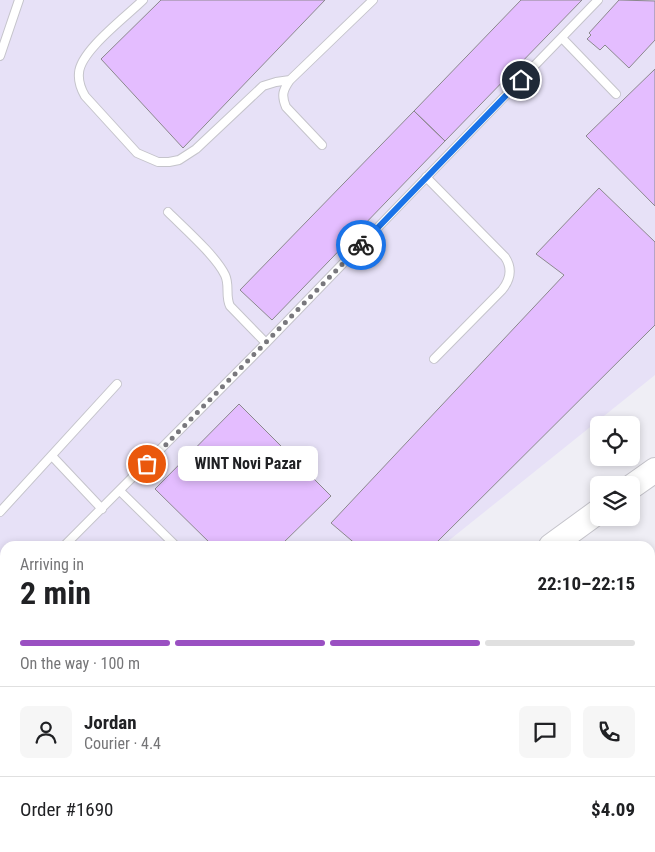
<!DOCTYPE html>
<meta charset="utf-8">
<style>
:root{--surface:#fff;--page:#f6f6f6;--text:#202124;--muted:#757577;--line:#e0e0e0;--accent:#9a50c2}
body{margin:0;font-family:"Roboto Condensed",sans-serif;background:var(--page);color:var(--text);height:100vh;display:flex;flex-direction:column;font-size:19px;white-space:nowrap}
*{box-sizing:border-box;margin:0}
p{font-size:16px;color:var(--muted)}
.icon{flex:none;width:28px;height:28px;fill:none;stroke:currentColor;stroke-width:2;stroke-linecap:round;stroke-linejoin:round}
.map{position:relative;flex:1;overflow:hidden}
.panel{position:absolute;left:0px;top:541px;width:655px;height:311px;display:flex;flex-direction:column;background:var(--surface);border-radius:15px 15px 0 0;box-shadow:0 2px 8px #0003}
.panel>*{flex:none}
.tools{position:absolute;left:590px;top:416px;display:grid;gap:10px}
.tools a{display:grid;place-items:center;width:50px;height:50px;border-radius:8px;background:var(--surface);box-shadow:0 2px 8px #0003;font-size:25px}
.pin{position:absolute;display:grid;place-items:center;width:42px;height:42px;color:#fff;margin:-21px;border:2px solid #fff;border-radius:50%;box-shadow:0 1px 5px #0007}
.courier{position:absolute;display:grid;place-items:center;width:50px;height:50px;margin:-25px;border:4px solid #1a73e8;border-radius:50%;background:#fff;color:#222;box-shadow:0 1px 6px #0007}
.bubble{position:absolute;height:35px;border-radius:8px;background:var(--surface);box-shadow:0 2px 8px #0003;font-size:16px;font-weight:700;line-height:35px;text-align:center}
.head em{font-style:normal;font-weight:700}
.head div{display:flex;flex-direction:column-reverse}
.head{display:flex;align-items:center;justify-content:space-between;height:85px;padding:0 20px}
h1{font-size:32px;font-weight:700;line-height:38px}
.bar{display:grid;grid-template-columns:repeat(4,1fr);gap:8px 5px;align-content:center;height:60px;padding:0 20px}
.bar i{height:6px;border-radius:4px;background:var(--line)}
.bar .active{background:var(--accent)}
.bar p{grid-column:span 4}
.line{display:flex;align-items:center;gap:12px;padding:0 20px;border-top:1px solid var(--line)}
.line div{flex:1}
.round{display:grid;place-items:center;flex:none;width:52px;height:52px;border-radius:8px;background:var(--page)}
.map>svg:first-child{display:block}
.industrial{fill:#e7e1f7}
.building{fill:#e4bdff;stroke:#8b888d}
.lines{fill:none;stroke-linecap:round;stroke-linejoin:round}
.service-casing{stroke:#c5c4cb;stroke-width:10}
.minor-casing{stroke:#c5c4cb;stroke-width:18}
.primary-casing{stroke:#c5c4cb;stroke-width:26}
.service{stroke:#fff;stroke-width:8}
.minor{stroke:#fff;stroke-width:15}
.primary{stroke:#fff;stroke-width:24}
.done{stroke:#79787d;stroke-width:5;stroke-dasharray:0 9}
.route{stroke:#1a73e8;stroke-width:6}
</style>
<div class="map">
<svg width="655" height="852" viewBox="0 0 655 852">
<rect width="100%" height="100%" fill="#efeef5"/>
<!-- industrial -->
<path class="industrial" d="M0,0H655V375L442,546H5V794L0,789Z"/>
<!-- building -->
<path class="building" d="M161,0H325L183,148L101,59Z
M521,0H582L445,141L414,111Z
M619,0L655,1V40L629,68L605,45L600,50L587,39L591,35L589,33Z
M655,69V206L586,136Z
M414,111L445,141L272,320L240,290Z
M599,188L655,242V325L433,546H358L331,523L564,275L536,254Z
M239,404L331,496L280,546H213L155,489Z
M233,848H265L267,852H236Z"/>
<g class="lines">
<defs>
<path id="service" d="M143,0C127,16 80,51 79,73C78,82 81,89 85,96L137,153L158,162H169L179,160L196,149L263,86L276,82L290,80
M562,38L616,94
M0,56L19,0
M322,145L286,107C281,95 283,90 290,80L373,0
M426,177L505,257C513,269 510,280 502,290L434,359
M168,212C184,228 216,256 225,275C230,285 225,296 230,306L266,343
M52,456L102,509
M120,491L176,546
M0,512L117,384
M64,546L266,343L598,0
M0,623L5,641
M0,731L5,738"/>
<path id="minor" d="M650,674L655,675"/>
<path id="primary" d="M631,487L655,470
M551,546L599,511
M96,852L103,848"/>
</defs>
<!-- service casing -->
<use href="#service" class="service-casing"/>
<!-- minor casing -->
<use href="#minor" class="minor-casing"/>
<!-- primary casing -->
<use href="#primary" class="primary-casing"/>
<!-- service -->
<use href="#service" class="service"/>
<!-- minor -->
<use href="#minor" class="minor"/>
<!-- primary -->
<use href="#primary" class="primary"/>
</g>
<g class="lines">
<!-- done -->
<path class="done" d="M147,464L361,245"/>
<!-- route -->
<path class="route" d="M361,245L521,80"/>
</g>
</svg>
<div class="tools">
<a><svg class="icon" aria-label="locate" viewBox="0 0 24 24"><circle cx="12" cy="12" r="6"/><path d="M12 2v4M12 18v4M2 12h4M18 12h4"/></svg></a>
<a><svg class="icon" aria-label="layers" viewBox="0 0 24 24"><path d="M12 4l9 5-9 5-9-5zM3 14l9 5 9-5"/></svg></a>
</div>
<div class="pin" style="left:147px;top:464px;background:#ea580c"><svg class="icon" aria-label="bag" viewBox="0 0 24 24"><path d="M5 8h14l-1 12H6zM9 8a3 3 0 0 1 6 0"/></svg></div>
<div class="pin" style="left:521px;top:80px;background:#1f2937"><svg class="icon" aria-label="home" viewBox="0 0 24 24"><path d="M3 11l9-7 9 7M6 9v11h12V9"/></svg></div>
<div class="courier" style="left:361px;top:245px"><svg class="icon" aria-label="bike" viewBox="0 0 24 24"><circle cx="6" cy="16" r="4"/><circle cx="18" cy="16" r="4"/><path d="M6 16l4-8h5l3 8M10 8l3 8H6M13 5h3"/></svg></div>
<div class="bubble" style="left:178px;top:446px;width:140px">WINT Novi Pazar</div>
<section class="panel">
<div class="head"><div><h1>2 min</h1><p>Arriving in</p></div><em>22:10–22:15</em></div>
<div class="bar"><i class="active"></i><i class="active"></i><i class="active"></i><i></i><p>On the way · 100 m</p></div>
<div class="line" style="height:90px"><a class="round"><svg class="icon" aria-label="person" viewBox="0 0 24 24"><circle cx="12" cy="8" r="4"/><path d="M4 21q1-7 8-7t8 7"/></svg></a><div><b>Jordan</b><p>Courier · 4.4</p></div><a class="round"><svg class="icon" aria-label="chat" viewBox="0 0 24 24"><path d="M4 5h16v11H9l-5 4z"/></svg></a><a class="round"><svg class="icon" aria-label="phone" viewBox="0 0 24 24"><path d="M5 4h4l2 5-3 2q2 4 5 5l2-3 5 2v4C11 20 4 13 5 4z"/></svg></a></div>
<div class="line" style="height:65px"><div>Order #1690</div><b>$4.09</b></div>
</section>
</div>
